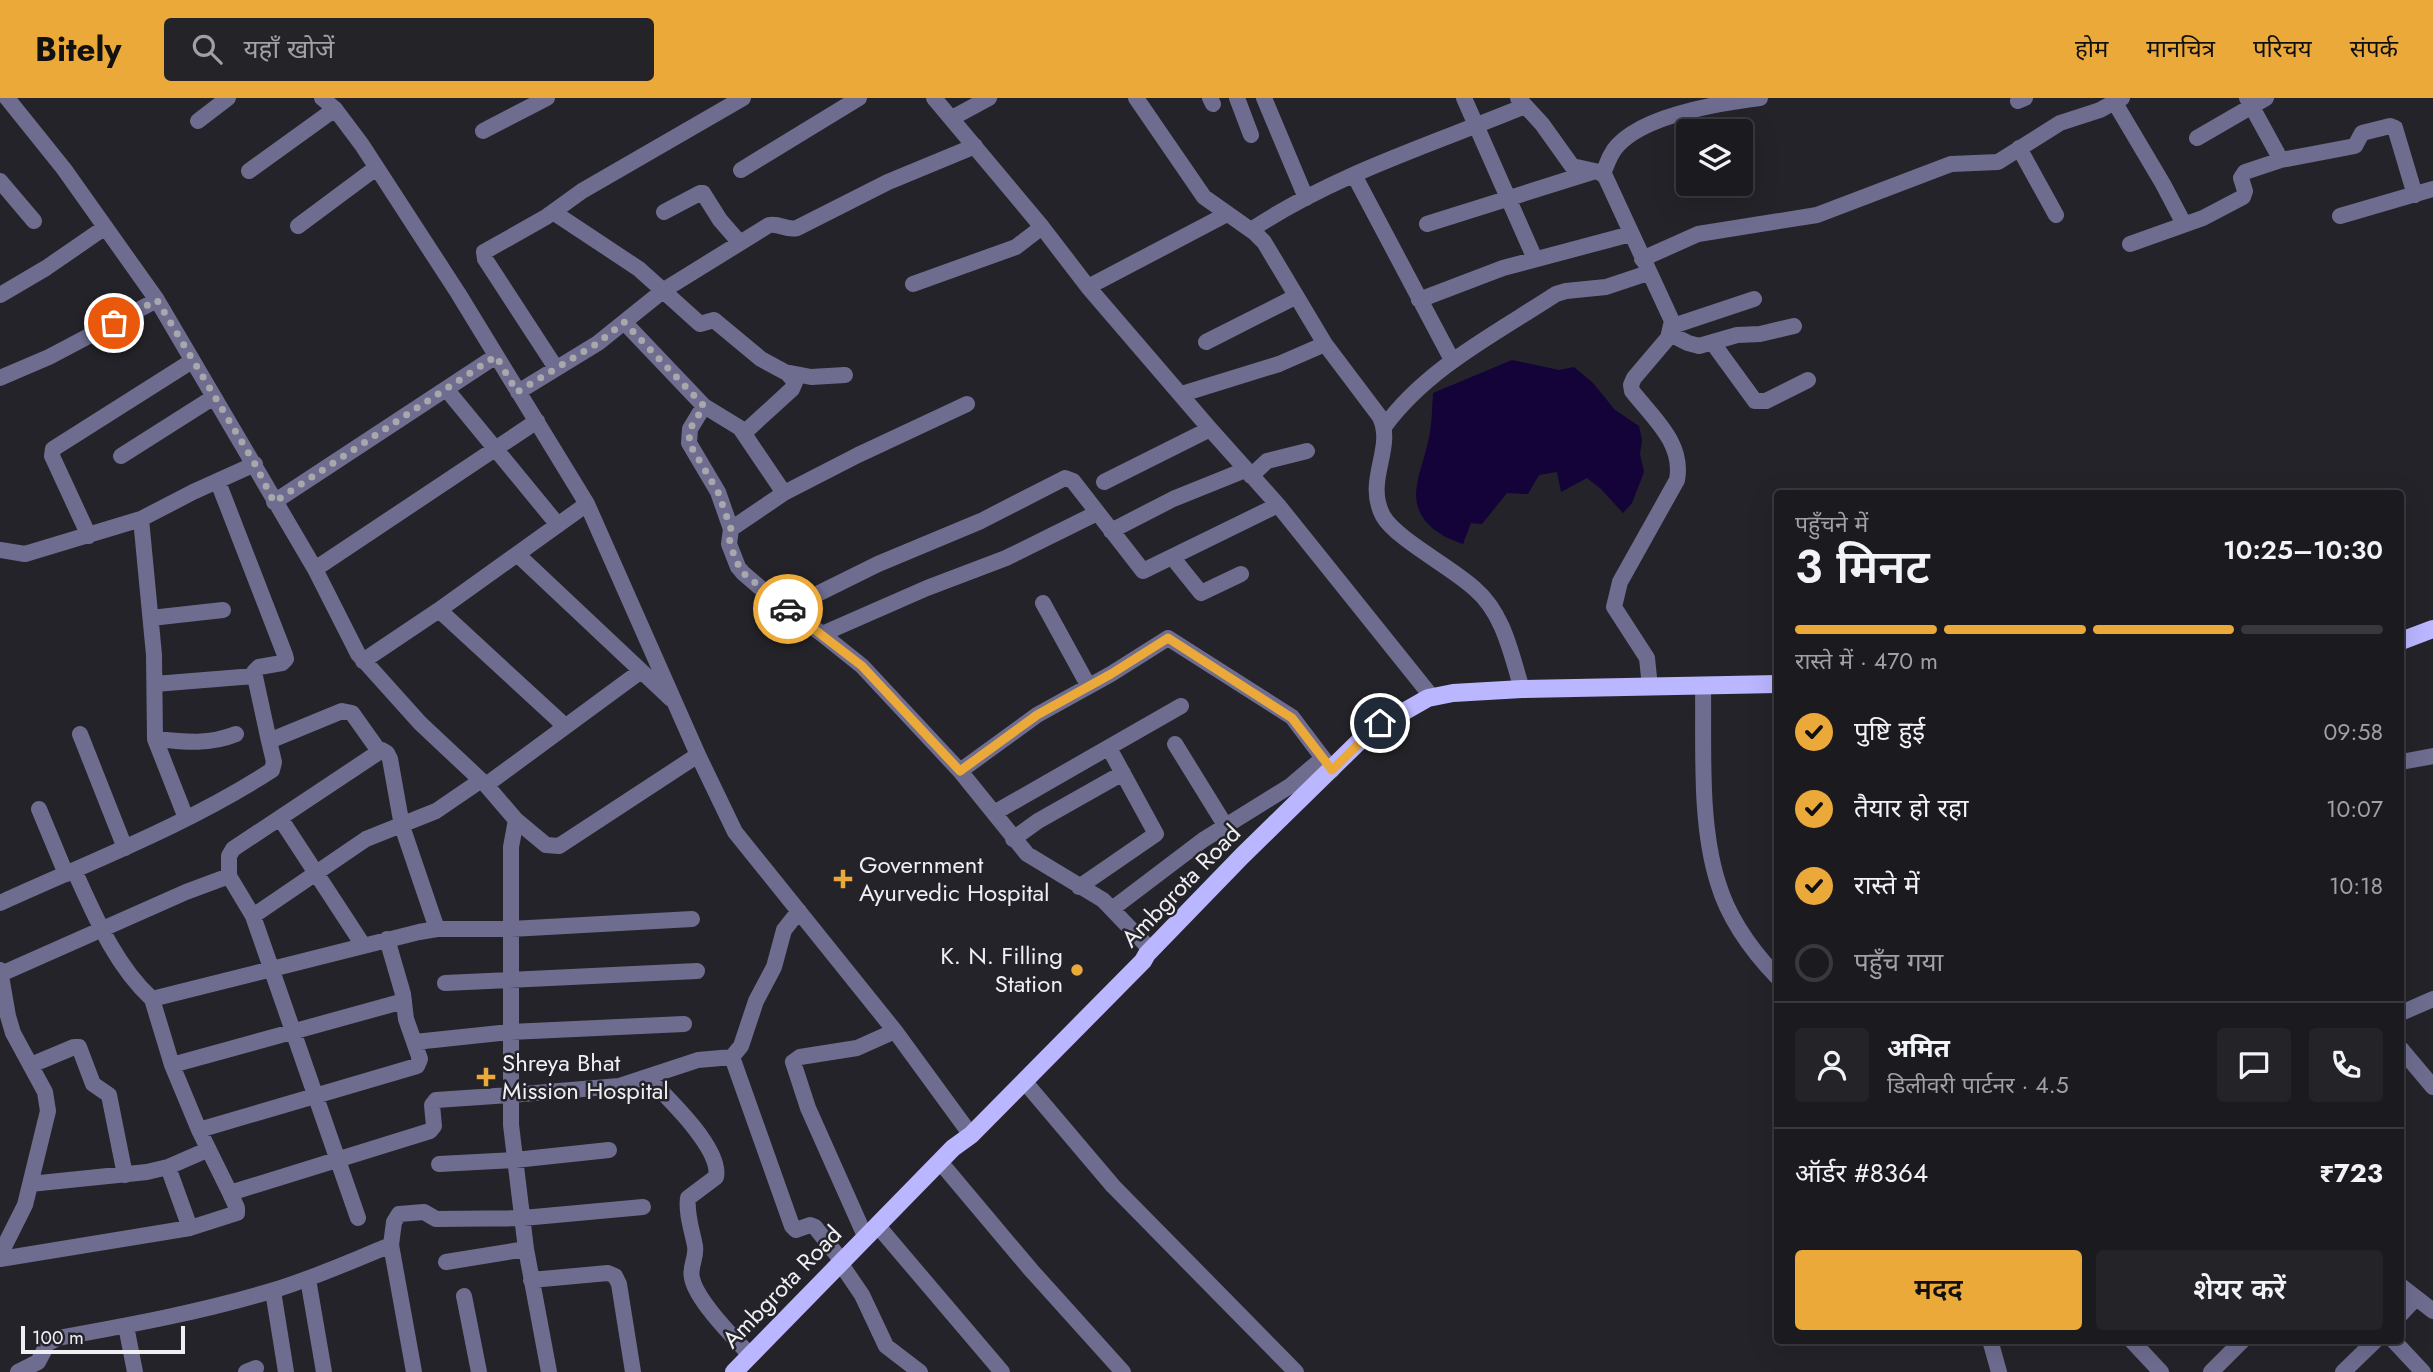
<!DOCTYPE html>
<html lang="hi">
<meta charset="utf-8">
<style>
:root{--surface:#1b1a1f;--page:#242328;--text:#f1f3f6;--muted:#a0a1a4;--line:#39383d;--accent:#eba93a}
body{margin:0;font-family:Jost,"Noto Sans Devanagari",sans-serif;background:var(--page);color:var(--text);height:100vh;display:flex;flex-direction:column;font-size:26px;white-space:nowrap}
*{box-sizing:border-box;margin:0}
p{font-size:23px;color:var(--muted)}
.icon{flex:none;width:38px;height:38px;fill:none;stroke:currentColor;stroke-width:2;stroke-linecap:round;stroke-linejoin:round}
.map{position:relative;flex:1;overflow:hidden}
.side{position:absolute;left:1774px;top:392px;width:630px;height:854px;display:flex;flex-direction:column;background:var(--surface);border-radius:7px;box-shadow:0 7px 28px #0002,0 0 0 2px var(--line)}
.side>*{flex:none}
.buttons{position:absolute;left:1676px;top:21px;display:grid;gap:14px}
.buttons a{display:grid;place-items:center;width:77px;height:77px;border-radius:7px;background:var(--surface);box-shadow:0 7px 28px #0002,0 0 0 2px var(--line);font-size:35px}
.scale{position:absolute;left:21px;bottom:18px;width:164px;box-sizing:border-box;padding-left:7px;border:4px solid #efeff3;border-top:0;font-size:19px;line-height:24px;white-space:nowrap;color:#efeff3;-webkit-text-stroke:5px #242329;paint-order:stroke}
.pin{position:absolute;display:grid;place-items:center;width:60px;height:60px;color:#fff;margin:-30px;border:4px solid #fff;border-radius:50%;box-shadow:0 2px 7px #0007}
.courier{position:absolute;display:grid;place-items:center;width:70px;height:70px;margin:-35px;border:5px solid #eba93a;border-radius:50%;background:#fff;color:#222;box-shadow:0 2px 9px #0007}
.headline em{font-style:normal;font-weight:600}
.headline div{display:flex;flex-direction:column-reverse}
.headline{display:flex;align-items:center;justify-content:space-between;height:119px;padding:0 21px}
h1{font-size:46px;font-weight:600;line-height:52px}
.bar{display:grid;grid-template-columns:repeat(4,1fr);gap:10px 7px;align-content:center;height:84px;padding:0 21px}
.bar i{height:9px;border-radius:5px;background:var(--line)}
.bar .on{background:var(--accent)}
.bar p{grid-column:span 4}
.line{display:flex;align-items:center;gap:18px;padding:0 21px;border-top:2px solid var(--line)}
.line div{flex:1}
.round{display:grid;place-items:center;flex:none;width:74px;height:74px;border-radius:7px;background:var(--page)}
ol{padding:0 21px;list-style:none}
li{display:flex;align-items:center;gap:21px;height:77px}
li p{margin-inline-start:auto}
li .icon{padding:7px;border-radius:50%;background:var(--accent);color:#111;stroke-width:4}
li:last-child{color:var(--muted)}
li i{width:38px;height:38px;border:4px solid var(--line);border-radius:50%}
.action{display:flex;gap:14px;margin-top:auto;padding:14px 21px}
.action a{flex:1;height:80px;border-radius:7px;background:var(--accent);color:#111;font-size:28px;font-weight:600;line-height:80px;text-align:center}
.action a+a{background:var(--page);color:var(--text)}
header{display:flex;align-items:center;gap:42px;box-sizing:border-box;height:98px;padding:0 35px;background:var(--accent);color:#111}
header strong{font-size:33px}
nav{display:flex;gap:38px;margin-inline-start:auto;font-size:24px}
.search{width:490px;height:63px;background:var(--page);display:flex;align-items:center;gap:18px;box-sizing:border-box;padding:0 24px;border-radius:7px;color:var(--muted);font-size:26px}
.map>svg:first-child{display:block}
.water{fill:#130339}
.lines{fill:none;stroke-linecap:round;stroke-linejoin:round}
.minor{stroke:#6e6d90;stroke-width:16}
.major{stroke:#bab6ff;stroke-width:18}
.done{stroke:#a8a8ac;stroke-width:7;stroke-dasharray:0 12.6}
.route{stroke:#eba93a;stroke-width:9}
.poi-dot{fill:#eba93a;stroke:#242329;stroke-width:2.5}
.labels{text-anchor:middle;stroke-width:5;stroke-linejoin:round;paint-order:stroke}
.poi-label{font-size:24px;fill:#efeff3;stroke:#242329;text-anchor:start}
.street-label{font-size:24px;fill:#efeff3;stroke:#242329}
</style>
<header>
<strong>Bitely</strong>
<div class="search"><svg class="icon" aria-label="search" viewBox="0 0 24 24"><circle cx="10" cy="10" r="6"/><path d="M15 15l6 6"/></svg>यहाँ खोजें</div>
<nav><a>होम</a><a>मानचित्र</a><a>परिचय</a><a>संपर्क</a></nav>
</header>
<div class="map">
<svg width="2433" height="1274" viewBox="0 0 2433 1274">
<rect width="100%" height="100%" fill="#242329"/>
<!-- water -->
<path class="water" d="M1512,262L1559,272L1574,269L1593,285L1615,312L1639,328L1642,342L1640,356L1644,374L1632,405L1623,415L1601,391L1587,380L1561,394L1557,374L1539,377L1528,396L1507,395L1482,426L1471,425L1463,446C1436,437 1411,420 1417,387C1419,373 1425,359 1428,344C1432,328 1432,312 1433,295Z"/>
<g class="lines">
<!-- minor -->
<path class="minor" d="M7,0L64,71L157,202L315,471L358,556L420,625L486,687L516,722
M322,0L335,11L362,47L458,195L587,406L698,657L735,734L895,933L971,1037
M934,0L1042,129L1088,189L1210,331L1278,407L1432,599
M1136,0L1204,99L1255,135L1264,144L1325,246L1380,319C1395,351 1364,382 1383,418C1396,441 1453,470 1475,491C1504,516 1511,556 1522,591
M1210,0L1213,6
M1237,0L1251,37
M1264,0L1306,100
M1464,0L1535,161
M1518,0L1542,26L1572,68L1599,74L1605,78L1672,223L1668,240L1634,280L1631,287L1632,293C1653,320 1684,345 1677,382L1620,484L1614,509L1647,560L1650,589
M2247,0L2281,62
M2018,3L2025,0
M2115,5L2163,86L2184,126
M952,20L989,0
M198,23L228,0
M483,33L547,0
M2197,40L2266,0
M2019,50L2056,117
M741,72L859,0
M249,73L335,11
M1603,76C1607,66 1610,55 1618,47C1646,17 1720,5 1760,0
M1354,77L1452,262
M0,83L34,123
M553,114L639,171L700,226L714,222L761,261L785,274L811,279L845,277
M664,114L700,95H703L720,122L740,145
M2340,118L2433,91
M1427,126L1592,74
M298,128L376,70
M1251,132C1335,76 1433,46 1525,8
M2130,146L2203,120L2243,99L2245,93L2241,80L2245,74L2281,62L2355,48L2362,35L2390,28L2395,30L2415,97
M1642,161L1698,136L1817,117L1951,66L1998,64L2060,25L2100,12L2122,0
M913,186L1016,149L1042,129
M1088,189L1227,116
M0,197L46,170L104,130
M1419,202L1503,170L1631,136
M624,224L704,308L740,330L784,395L731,431L729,446L738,469L743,475L770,498L822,536L862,568L960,673
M1673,228L1754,201
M1670,236L1688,245L1699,248L1737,237L1760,236L1794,228
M1206,244L1295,199
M1712,244L1755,303H1766L1808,282
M556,270L485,161L484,154L546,119L582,93L743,0
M0,280L49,259L157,202
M447,292L558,427
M518,294L598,245L664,192L769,127C780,125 787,133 797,130L888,84L975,48
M1182,296L1279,266L1325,246
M704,308L690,331L689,345L718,394L731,431
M1384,329C1427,270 1495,236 1556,196L1566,193L1606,189L1648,175
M744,335L792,291L795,284L787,275
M121,358L214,299
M1251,378L1267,363L1307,353
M218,384L285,557L286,561L282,565L259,569L254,574L269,643
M1104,384L1210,331
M784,395L858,357L967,306
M274,404L496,258
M1111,433L1173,401L1245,372
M89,438L52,358L53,351L192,263
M0,452L25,456L141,421
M517,456L671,601
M1172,459L1201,495L1241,476
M315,471L537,323
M1043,505L1088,587
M787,511L878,466L981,423L1065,380L1073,383L1143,473L1278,407
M439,512L565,628
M151,520L223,512
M822,536L927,490L1006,460L1097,415
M363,563L439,512L587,406
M155,586L254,578
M1703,587C1704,650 1699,725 1718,785C1729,822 1752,853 1778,880
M80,636L125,750
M155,641C184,644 209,647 236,636
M1175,646L1225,727
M2401,664L2433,658
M486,687L641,573
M39,711L66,776
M994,715L1181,608
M186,720L155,641L154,557L141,421L193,394L255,366
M280,720L363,847
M1013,741L1038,723L1123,675
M74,772C95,818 115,867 152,901L419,834L437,831H511L692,821
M229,778V758L233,751L382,652L387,655L390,661L402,728L437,831
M1079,789L1156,736L1109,650
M0,805C92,763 187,727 272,672L274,664L269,643L342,613L352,615L379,653
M1112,811L1203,742L1290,688L1323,660
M253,818L358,1120
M1151,852L1103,802L1027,756L960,673L1037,617L1111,576L1168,540L1292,619L1332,672
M0,872L8,918L13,935L45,994L48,1013L25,1107L0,1157
M1,876L186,794L229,778L253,818L366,741L436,713L480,683
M445,885L697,873
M152,901L172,967L199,1032L417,968L420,961L406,921L403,896L387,841
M2401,915L2433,901
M415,944L510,934L684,926
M2401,951L2433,989
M732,959L741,948L756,903L774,869L784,832L799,813
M31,967L74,949H79L93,986L109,997L125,1077
M172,967L404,903
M648,980C667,999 722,1051 716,1079L688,1100C686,1116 692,1132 695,1148C697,1160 689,1169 692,1180C696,1202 734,1240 750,1257
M1024,983L1113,1088L1296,1274
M199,1032L230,1095L430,1033L434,1028L432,1007L436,1002L511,997V749L516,722L546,747L559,748L698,657
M439,1066L515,1062L609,1052
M168,1069L190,1130
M946,1071L1031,1172L1123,1274
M30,1086L147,1074L168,1069L207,1052
M883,1134L1002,1274
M865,1138L808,1010L793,964L800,959L857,950L895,933
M391,1147L394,1124L399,1116L424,1114L436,1121L523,1120L643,1109
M0,1161L190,1130L237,1115V1110L230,1095
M446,1164L526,1151
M845,1172L862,1197L886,1248L920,1274
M308,1181L324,1274
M531,1182L608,1175L615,1178L619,1186L633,1274
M2401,1188L2433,1213
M273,1193L286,1274
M464,1198L479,1274
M2401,1216L2416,1200
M126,1228L135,1274
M1990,1242L1999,1274
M2131,1242L2161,1274
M2393,1242L2423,1274
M18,1274L38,1264L48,1245L58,1240C130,1227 201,1214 271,1193C312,1181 351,1163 391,1147L414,1274
M246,1274L256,1270
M549,1274L526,1151L511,1027V997L619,988L698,962L732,959L792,1128L796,1132L810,1127L815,1129L841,1162
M2211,1274L2243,1242
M2343,1274L2376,1242"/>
<!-- major -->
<path class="major" d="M2401,543L2433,531
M734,1274L953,1050L971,1037L1143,863L1147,856L1242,758L1377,626L1384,625L1428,600L1453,595L1522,591L1778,586"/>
</g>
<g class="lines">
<!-- done -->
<path class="done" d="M114,225L157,202L255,366L274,404L496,258L517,294L598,245L624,224L704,308L690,331L689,345L718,394L731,431L729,440L735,461L743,475L788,511"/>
<!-- route -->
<path class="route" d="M788,511L862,568L960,673L1037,617L1111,576L1168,540L1292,620L1332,672L1380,625"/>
</g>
<!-- markers -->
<g class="poi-dot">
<path d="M839.5 770.5h7v7h7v7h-7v7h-7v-7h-7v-7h7z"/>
<circle cx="1077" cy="872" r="7"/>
<path d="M482.5 968.5h7v7h7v7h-7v7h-7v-7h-7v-7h7z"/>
</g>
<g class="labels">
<!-- poi labels -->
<g class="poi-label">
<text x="859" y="775">Government<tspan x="859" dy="28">Ayurvedic Hospital</tspan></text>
<text x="1063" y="866" text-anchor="end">K. N. Filling<tspan x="1063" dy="28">Station</tspan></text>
<text x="502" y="973">Shreya Bhat<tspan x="502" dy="28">Mission Hospital</tspan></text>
</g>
<!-- street labels -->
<g class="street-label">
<text transform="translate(1181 788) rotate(-46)" y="8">Ambgrota Road</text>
<text transform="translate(782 1189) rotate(-46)" y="8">Ambgrota Road</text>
</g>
</g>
</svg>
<div class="buttons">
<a><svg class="icon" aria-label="layers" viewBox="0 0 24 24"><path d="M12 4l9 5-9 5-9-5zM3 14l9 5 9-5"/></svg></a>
</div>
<div class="scale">100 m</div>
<div class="pin" style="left:114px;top:225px;background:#ea580c"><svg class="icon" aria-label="bag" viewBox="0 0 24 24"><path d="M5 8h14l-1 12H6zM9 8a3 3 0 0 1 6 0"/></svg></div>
<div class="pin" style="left:1380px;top:625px;background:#1f2937"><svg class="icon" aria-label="home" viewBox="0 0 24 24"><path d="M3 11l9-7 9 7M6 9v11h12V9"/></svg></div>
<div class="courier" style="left:788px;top:511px"><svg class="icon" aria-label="car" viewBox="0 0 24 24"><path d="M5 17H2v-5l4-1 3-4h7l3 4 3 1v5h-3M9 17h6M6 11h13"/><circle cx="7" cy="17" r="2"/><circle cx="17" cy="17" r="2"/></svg></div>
<section class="side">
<div class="headline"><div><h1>3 मिनट</h1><p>पहुँचने में</p></div><em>10:25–10:30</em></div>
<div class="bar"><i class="on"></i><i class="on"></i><i class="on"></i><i></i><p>रास्ते में · 470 m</p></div>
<ol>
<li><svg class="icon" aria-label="check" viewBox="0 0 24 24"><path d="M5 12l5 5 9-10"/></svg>पुष्टि हुई<p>09:58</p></li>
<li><svg class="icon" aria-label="check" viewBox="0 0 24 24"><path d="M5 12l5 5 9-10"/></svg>तैयार हो रहा<p>10:07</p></li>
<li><svg class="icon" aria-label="check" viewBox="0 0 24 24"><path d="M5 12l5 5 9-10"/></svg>रास्ते में<p>10:18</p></li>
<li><i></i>पहुँच गया</li>
</ol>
<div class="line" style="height:126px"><a class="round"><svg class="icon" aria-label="person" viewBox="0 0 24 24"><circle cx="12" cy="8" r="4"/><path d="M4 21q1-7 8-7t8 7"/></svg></a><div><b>अमित</b><p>डिलीवरी पार्टनर · 4.5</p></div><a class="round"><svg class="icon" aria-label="chat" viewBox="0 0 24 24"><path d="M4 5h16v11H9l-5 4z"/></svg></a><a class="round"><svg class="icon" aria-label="phone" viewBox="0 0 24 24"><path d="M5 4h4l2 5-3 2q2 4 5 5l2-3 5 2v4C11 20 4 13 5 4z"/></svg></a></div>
<div class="line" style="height:91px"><div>ऑर्डर #8364</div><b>₹723</b></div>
<div class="action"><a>मदद</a><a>शेयर करें</a></div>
</section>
</div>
